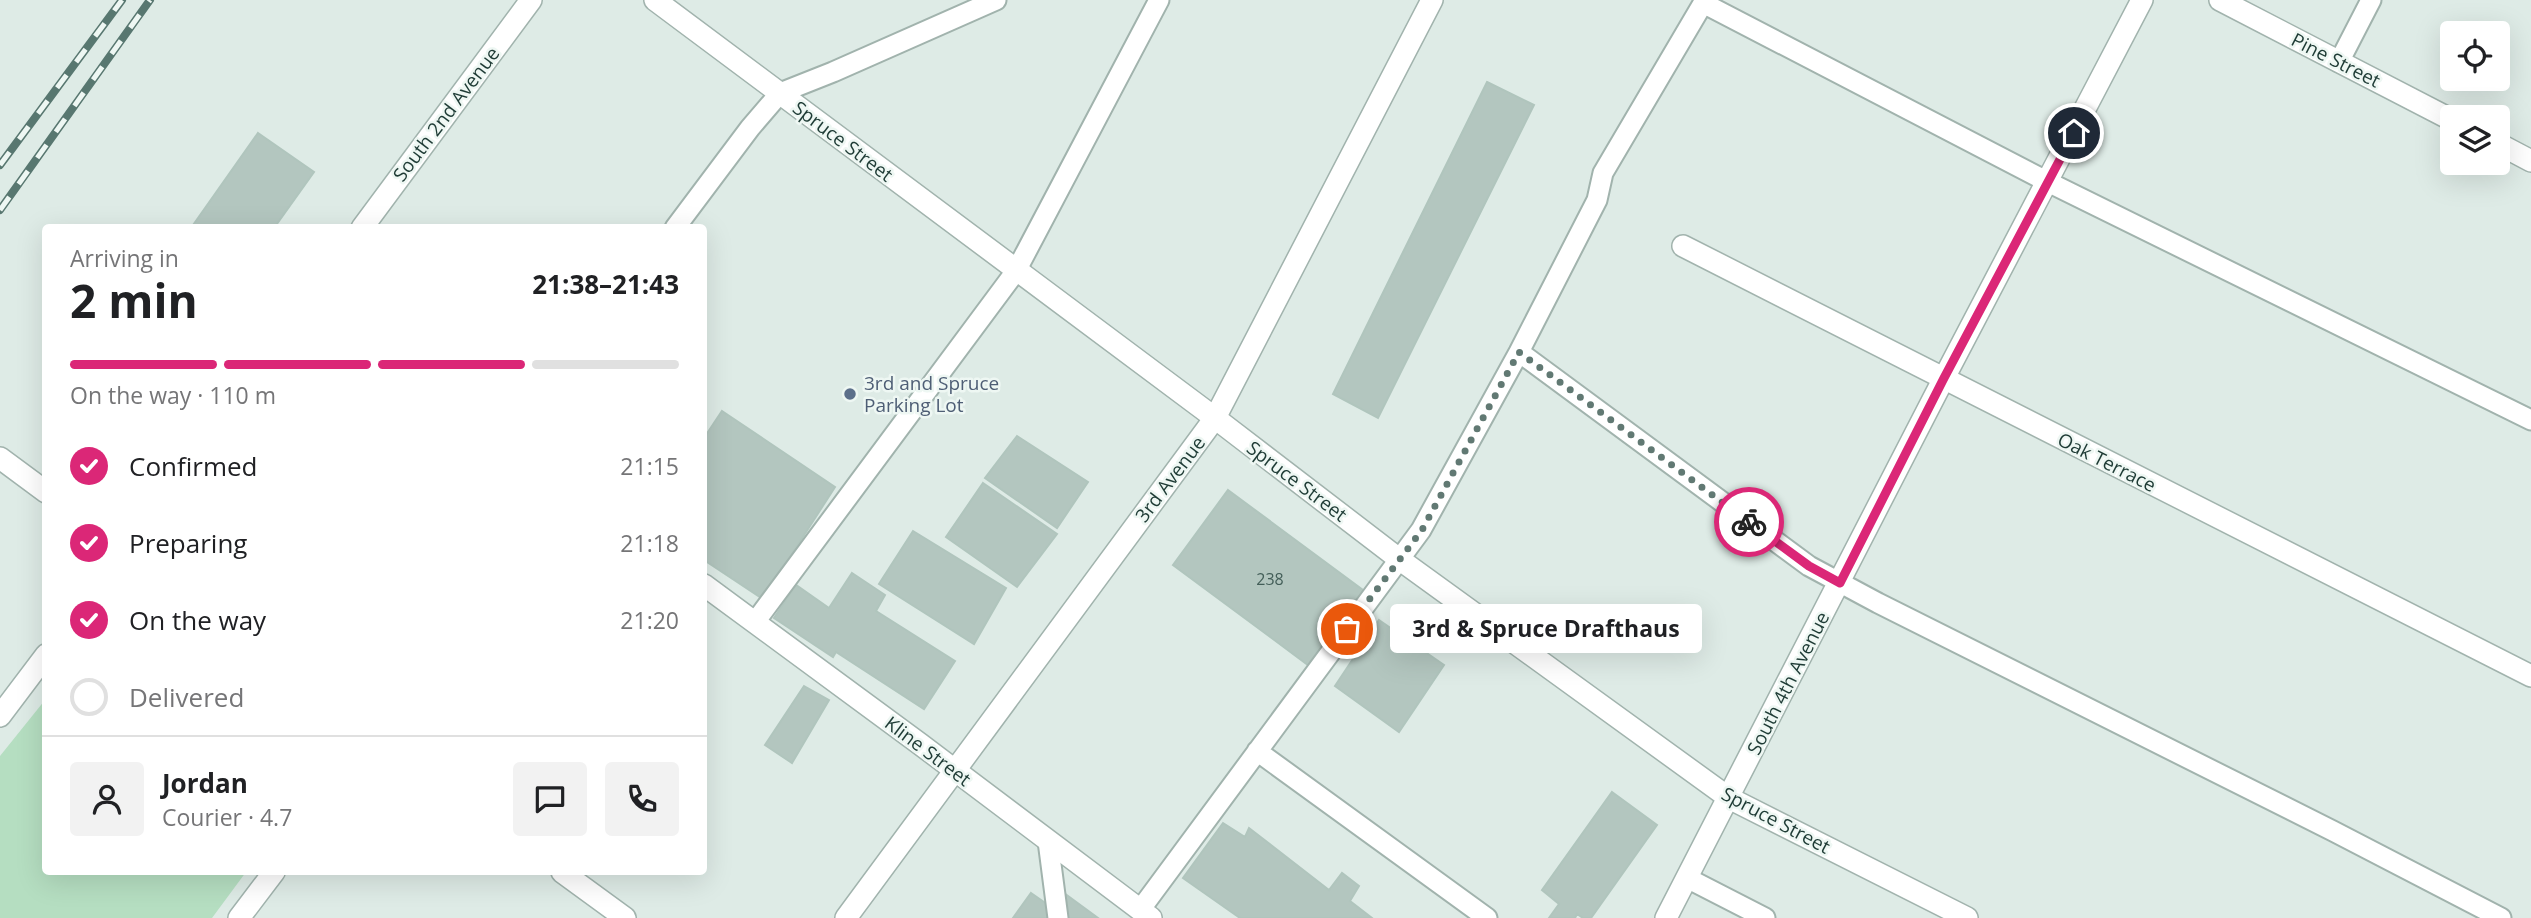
<!DOCTYPE html>
<meta charset="utf-8">
<style>
:root{--surface:#fff;--page:#f2f2f2;--text:#202124;--muted:#757577;--line:#e0e0e0;--accent:#db2777}
body{margin:0;font-family:"Open Sans",sans-serif;background:var(--page);color:var(--text);height:100vh;display:flex;flex-direction:column;font-size:26px;white-space:nowrap}
*{box-sizing:border-box;margin:0}
p{font-size:23px;color:var(--muted)}
.icon{flex:none;width:38px;height:38px;fill:none;stroke:currentColor;stroke-width:2;stroke-linecap:round;stroke-linejoin:round}
.map{position:relative;flex:1;overflow:hidden}
.details{position:absolute;left:42px;top:224px;width:665px;height:651px;display:flex;flex-direction:column;background:var(--surface);border-radius:7px;box-shadow:0 7px 28px #0002}
.details>*{flex:none}
.tools{position:absolute;left:2440px;top:21px;display:grid;gap:14px}
.tools a{display:grid;place-items:center;width:70px;height:70px;border-radius:7px;background:var(--surface);box-shadow:0 7px 28px #0002;font-size:35px}
.pin{position:absolute;display:grid;place-items:center;width:60px;height:60px;color:#fff;margin:-30px;border:4px solid #fff;border-radius:50%;box-shadow:0 2px 7px #0007}
.courier{position:absolute;display:grid;place-items:center;width:70px;height:70px;margin:-35px;border:5px solid #db2777;border-radius:50%;background:#fff;color:#222;box-shadow:0 2px 9px #0007}
.bubble{position:absolute;height:49px;border-radius:7px;background:var(--surface);box-shadow:0 7px 28px #0002;font-size:23px;font-weight:700;line-height:49px;text-align:center}
.headline em{font-style:normal;font-weight:700}
.headline div{display:flex;flex-direction:column-reverse}
.headline{display:flex;align-items:center;justify-content:space-between;height:119px;padding:0 28px}
h1{font-size:46px;font-weight:700;line-height:52px}
.bar{display:grid;grid-template-columns:repeat(4,1fr);gap:10px 7px;align-content:center;height:84px;padding:0 28px}
.bar i{height:9px;border-radius:5px;background:var(--line)}
.bar .current{background:var(--accent)}
.bar p{grid-column:span 4}
.line{display:flex;align-items:center;gap:18px;padding:0 28px;border-top:2px solid var(--line)}
.line div{flex:1}
.round{display:grid;place-items:center;flex:none;width:74px;height:74px;border-radius:7px;background:var(--page)}
ol{padding:0 28px;list-style:none}
li{display:flex;align-items:center;gap:21px;height:77px}
li p{margin-inline-start:auto}
li .icon{padding:7px;border-radius:50%;background:var(--accent);color:#fff;stroke-width:4}
li:last-child{color:var(--muted)}
li i{width:38px;height:38px;border:4px solid var(--line);border-radius:50%}
.map>svg:first-child{display:block}
.green{fill:#b5dec1}
.building{fill:#b3c6bf;stroke:#b0c5bd;stroke-width:2}
.lines{fill:none;stroke-linecap:round;stroke-linejoin:round}
.service-casing{stroke:#a1b3ad;stroke-width:23}
.minor-casing{stroke:#a1b3ad;stroke-width:24}
.tertiary-casing{stroke:#a1b3ad;stroke-width:24}
.service{stroke:#fff;stroke-width:19}
.minor{stroke:#fff;stroke-width:21}
.tertiary{stroke:#fff;stroke-width:21}
.rail-casing{stroke:#587770;stroke-width:8}
.rail{stroke:#eef7f3;stroke-width:5;stroke-dasharray:16;stroke-linecap:butt}
.done{stroke:#617973;stroke-width:7;stroke-dasharray:0 12.6}
.route{stroke:#db2777;stroke-width:9}
.service-dot{fill:#5c6f8a;stroke:#eef7f3;stroke-width:2.5}
.labels{text-anchor:middle;stroke-width:5;stroke-linejoin:round;paint-order:stroke}
.number-label{font-size:16px;fill:#435e58}
.street-label{font-size:19px;fill:#1e3b35;stroke:#eef7f3}
.service-label{font-size:19px;fill:#4e5e75;stroke:#eef7f3;text-anchor:start}
</style>
<div class="map">
<svg width="2531" height="918" viewBox="0 0 2531 918">
<rect width="100%" height="100%" fill="#deebe6"/>
<!-- green -->
<path class="green" d="M45,700L46,872H246L212,918H0V756Z"/>
<!-- building -->
<path class="building" d="M1487,82L1534,105L1378,418L1333,394Z
M258,133L314,172L274,228H191Z
M722,411L835,487L763,599L704,560V438Z
M1017,436L1088,482L1057,528L985,478Z
M983,483L1057,534L1017,587L946,537Z
M1228,490L1367,593L1312,668L1173,565Z
M913,531L1006,588L974,644L879,584Z
M852,573L885,595L876,611L955,661L924,709L836,652L833,657L774,618L796,585L829,608Z
M1379,620L1444,665L1399,732L1335,686Z
M804,686L829,700L792,763L765,745Z
M1612,792L1657,825L1591,918H1583L1577,914L1575,918H1549L1559,904L1542,890Z
M1223,823L1245,837L1249,828L1329,890L1342,873L1359,886L1350,901L1372,918H1240L1183,878Z
M1031,893L1054,909L1048,918H1013Z
M1064,893L1098,918H1061Z"/>
<g class="lines">
<defs>
<path id="service" d="M1703,3L2048,182L2531,420
M2339,62L2371,0
M675,228L750,128L780,93L833,72L996,0
M1519,352L1809,566L1878,603L2333,831L2501,918
M755,622L1016,271L1159,0
M1257,751L1487,918
M1048,841L1058,918
M1687,878L1765,918
M1140,910L1421,530L1519,352L1597,200L1603,173L1705,0"/>
<path id="minor" d="M655,0L1215,418L1399,559L1729,798L1967,918
M2220,0L2452,120
M2497,143L2531,161
M1683,246L2531,676
M0,458L46,492
M704,585L920,744L1151,918
M562,872L625,918
M239,918L274,872"/>
<path id="tertiary" d="M362,228L531,0
M0,716L46,655
M846,918L1215,418L1432,0
M1666,918L1944,378L2142,0"/>
</defs>
<!-- service casing -->
<use href="#service" class="service-casing"/>
<!-- minor casing -->
<use href="#minor" class="minor-casing"/>
<!-- tertiary casing -->
<use href="#tertiary" class="tertiary-casing"/>
<!-- service -->
<use href="#service" class="service"/>
<!-- minor -->
<use href="#minor" class="minor"/>
<!-- tertiary -->
<use href="#tertiary" class="tertiary"/>
<defs>
<path id="rail" d="M0,165L122,0
M0,210L150,0"/>
</defs>
<!-- rail casing -->
<use href="#rail" class="rail-casing"/>
<!-- rail -->
<use href="#rail" class="rail"/>
</g>
<g class="lines">
<!-- done -->
<path class="done" d="M1347,629L1422,530L1519,352L1749,522"/>
<!-- route -->
<path class="route" d="M1749,522L1809,566L1840,583L1944,378L2074,133"/>
</g>
<!-- markers -->
<circle class="service-dot" cx="850" cy="394" r="7"/>
<g class="labels">
<!-- number labels -->
<g class="number-label">
<text x="1270" y="585">238</text>
</g>
<!-- street labels -->
<g class="street-label">
<text transform="translate(2336 60) rotate(27)" y="7">Pine Street</text>
<text transform="translate(446 114) rotate(-53)" y="7">South 2nd Avenue</text>
<text transform="translate(843 141) rotate(37)" y="7">Spruce Street</text>
<text transform="translate(2107 462) rotate(27)" y="7">Oak Terrace</text>
<text transform="translate(1170 479) rotate(-53)" y="7">3rd Avenue</text>
<text transform="translate(1297 481) rotate(37)" y="7">Spruce Street</text>
<text transform="translate(1788 683) rotate(-63)" y="7">South 4th Avenue</text>
<text transform="translate(928 751) rotate(37)" y="7">Kline Street</text>
<text transform="translate(1776 820) rotate(28)" y="7">Spruce Street</text>
</g>
<!-- service labels -->
<g class="service-label">
<text x="864" y="390">3rd and Spruce<tspan x="864" dy="22">Parking Lot</tspan></text>
</g>
</g>
</svg>
<div class="tools">
<a><svg class="icon" aria-label="locate" viewBox="0 0 24 24"><circle cx="12" cy="12" r="6"/><path d="M12 2v4M12 18v4M2 12h4M18 12h4"/></svg></a>
<a><svg class="icon" aria-label="layers" viewBox="0 0 24 24"><path d="M12 4l9 5-9 5-9-5zM3 14l9 5 9-5"/></svg></a>
</div>
<div class="pin" style="left:1347px;top:629px;background:#ea580c"><svg class="icon" aria-label="bag" viewBox="0 0 24 24"><path d="M5 8h14l-1 12H6zM9 8a3 3 0 0 1 6 0"/></svg></div>
<div class="pin" style="left:2074px;top:133px;background:#1f2937"><svg class="icon" aria-label="home" viewBox="0 0 24 24"><path d="M3 11l9-7 9 7M6 9v11h12V9"/></svg></div>
<div class="courier" style="left:1749px;top:522px"><svg class="icon" aria-label="bike" viewBox="0 0 24 24"><circle cx="6" cy="16" r="4"/><circle cx="18" cy="16" r="4"/><path d="M6 16l4-8h5l3 8M10 8l3 8H6M13 5h3"/></svg></div>
<div class="bubble" style="left:1390px;top:604px;width:312px">3rd &amp; Spruce Drafthaus</div>
<section class="details">
<div class="headline"><div><h1>2 min</h1><p>Arriving in</p></div><em>21:38–21:43</em></div>
<div class="bar"><i class="current"></i><i class="current"></i><i class="current"></i><i></i><p>On the way · 110 m</p></div>
<ol>
<li><svg class="icon" aria-label="check" viewBox="0 0 24 24"><path d="M5 12l5 5 9-10"/></svg>Confirmed<p>21:15</p></li>
<li><svg class="icon" aria-label="check" viewBox="0 0 24 24"><path d="M5 12l5 5 9-10"/></svg>Preparing<p>21:18</p></li>
<li><svg class="icon" aria-label="check" viewBox="0 0 24 24"><path d="M5 12l5 5 9-10"/></svg>On the way<p>21:20</p></li>
<li><i></i>Delivered</li>
</ol>
<div class="line" style="height:126px"><a class="round"><svg class="icon" aria-label="person" viewBox="0 0 24 24"><circle cx="12" cy="8" r="4"/><path d="M4 21q1-7 8-7t8 7"/></svg></a><div><b>Jordan</b><p>Courier · 4.7</p></div><a class="round"><svg class="icon" aria-label="chat" viewBox="0 0 24 24"><path d="M4 5h16v11H9l-5 4z"/></svg></a><a class="round"><svg class="icon" aria-label="phone" viewBox="0 0 24 24"><path d="M5 4h4l2 5-3 2q2 4 5 5l2-3 5 2v4C11 20 4 13 5 4z"/></svg></a></div>
</section>
</div>
